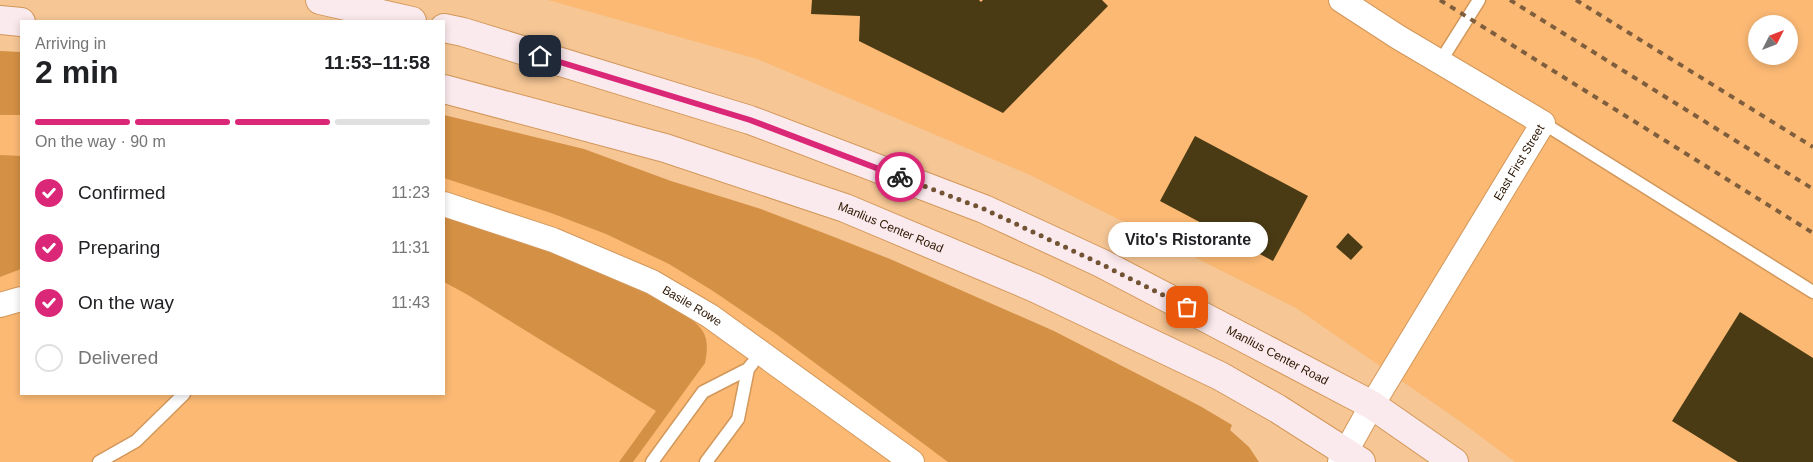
<!DOCTYPE html>
<meta charset="utf-8">
<style>
:root{--surface:#fff;--page:#f6f6f6;--text:#202124;--muted:#757577;--line:#e0e0e0;--accent:#db2777}
body{margin:0;font-family:Helvetica,sans-serif;background:var(--page);color:var(--text);height:100vh;display:flex;flex-direction:column;font-size:19px;white-space:nowrap}
*{box-sizing:border-box;margin:0}
p{font-size:16px;color:var(--muted)}
.icon{flex:none;width:28px;height:28px;fill:none;stroke:currentColor;stroke-width:2;stroke-linecap:round;stroke-linejoin:round}
.map{position:relative;flex:1;overflow:hidden}
.sheet{position:absolute;left:20px;top:20px;width:425px;height:375px;display:flex;flex-direction:column;background:var(--surface);border-radius:0px;box-shadow:0 2px 8px #0003}
.sheet>*{flex:none}
.needle{width:32px;rotate:48deg}
.buttons{position:absolute;left:1748px;top:15px;display:grid;gap:10px}
.buttons a{display:grid;place-items:center;width:50px;height:50px;border-radius:50%;background:var(--surface);box-shadow:0 2px 8px #0003;font-size:25px}
.pin{position:absolute;display:grid;place-items:center;width:42px;height:42px;color:#fff;margin:-21px;border-radius:10px;box-shadow:0 2px 8px #0006}
.courier{position:absolute;display:grid;place-items:center;width:50px;height:50px;margin:-25px;border:4px solid #db2777;border-radius:50%;background:#fff;color:#222;box-shadow:0 1px 6px #0007}
.bubble{position:absolute;height:35px;border-radius:18px;background:var(--surface);box-shadow:0 2px 8px #0003;font-size:16px;font-weight:800;line-height:35px;text-align:center}
.headline em{font-style:normal;font-weight:800}
.headline div{display:flex;flex-direction:column-reverse}
.headline{display:flex;align-items:center;justify-content:space-between;height:85px;padding:0 15px}
h1{font-size:32px;font-weight:800;line-height:38px}
.bar{display:grid;grid-template-columns:repeat(4,1fr);gap:8px 5px;align-content:center;height:60px;padding:0 15px}
.bar i{height:6px;border-radius:4px;background:var(--line)}
.bar .on{background:var(--accent)}
.bar p{grid-column:span 4}
ol{padding:0 15px;list-style:none}
li{display:flex;align-items:center;gap:15px;height:55px}
li p{margin-inline-start:auto}
li .icon{padding:5px;border-radius:50%;background:var(--accent);color:#fff;stroke-width:4}
li:last-child{color:var(--muted)}
li i{width:28px;height:28px;border:2px solid var(--line);border-radius:50%}
.map>svg:first-child{display:block}
.built{fill:#fbb974;fill-rule:evenodd}
.green{fill:#d49044}
.building{fill:#4a3b14}
.lines{fill:none;stroke-linecap:round;stroke-linejoin:round}
.service-casing{stroke:#d2975a;stroke-width:15}
.minor-casing{stroke:#d2975a;stroke-width:26}
.secondary-casing{stroke:#d2975a;stroke-width:30}
.service{stroke:#fff;stroke-width:12}
.minor{stroke:#fff;stroke-width:24}
.secondary{stroke:#fbeaed;stroke-width:28}
.rail{stroke:#7f5e3e;stroke-width:4;stroke-dasharray:6 6;stroke-linecap:butt}
.done{stroke:#725334;stroke-width:5;stroke-dasharray:0 9}
.route{stroke:#db2777;stroke-width:6}
.labels{text-anchor:middle;stroke-width:5;stroke-linejoin:round;paint-order:stroke}
.street-label{font-size:12px;fill:#2b1500;stroke:#fbefe2}
</style>
<div class="map">
<svg width="1813" height="462" viewBox="0 0 1813 462">
<rect width="100%" height="100%" fill="#f6c695"/>
<!-- built -->
<path class="built" d="M548,0H1813V462H1515L1461,422L1296,308L1030,175L757,59ZM1756,24H1789V56H1756Z
M0,97L21,98V394H444V163L594,201L977,462H0Z"/>
<!-- green -->
<path class="green" d="M0,51L21,52V115H0Z
M444,115L584,149L671,181L761,209L829,235L890,259L1054,331L1200,406L1232,425L1230,430L1249,447L1259,462H948L776,334L713,291L669,264L606,234L551,213L444,178Z
M0,155L21,156V269L0,277Z
M444,215C520,241 599,264 669,306C680,313 694,319 702,330C709,340 707,353 705,363L633,462H619L656,411L468,295L444,282Z"/>
<!-- building -->
<path class="building" d="M812,0H979L981,2L983,0H1102L1108,6L1003,113L859,41L860,16L811,14Z
M1195,136L1308,196L1273,261L1160,201Z
M1348,233L1363,247L1351,260L1336,247Z
M1740,312L1813,358V462H1738L1672,421Z"/>
<g class="lines">
<defs>
<path id="service" d="M1440,62L1479,0
M1543,123L1813,292
M99,462L136,441L184,394
M652,462L703,392L748,369
M706,462L738,419L748,369L752,364"/>
<g id="minor">
<path id="s1" d="M444,204L553,240L652,282L710,316L912,462"/>
<path d="M0,305L21,299"/>
<path id="s2" d="M1340,462L1372,405L1543,123L1398,37L1341,0"/>
</g>
<g id="secondary">
<path d="M320,0L412,21"/>
<path d="M0,20L21,22"/>
<path id="s3" d="M444,28L463,32L750,120L984,209L1101,263L1372,405L1454,462"/>
<path id="s4" d="M444,89L665,148L845,208L1035,288L1220,376L1278,409L1361,462"/>
</g>
</defs>
<!-- service casing -->
<use href="#service" class="service-casing"/>
<!-- minor casing -->
<use href="#minor" class="minor-casing"/>
<!-- secondary casing -->
<use href="#secondary" class="secondary-casing"/>
<!-- service -->
<use href="#service" class="service"/>
<!-- minor -->
<use href="#minor" class="minor"/>
<!-- secondary -->
<use href="#secondary" class="secondary"/>
<!-- rail -->
<path class="rail" d="M1440,0L1813,233
M1510,0L1813,189
M1576,0L1813,147"/>
</g>
<g class="lines">
<!-- done -->
<path class="done" d="M900,177L984,209L1101,264L1187,307"/>
<!-- route -->
<path class="route" d="M540,56L750,120L900,177"/>
</g>
<g class="labels">
<!-- street labels -->
<g class="street-label">
<text dy="4" stroke="none"><textPath href="#s2" startOffset="349">East First Street</textPath></text>
<text dy="4" stroke="none"><textPath href="#s4" startOffset="468">Manlius Center Road</textPath></text>
<text dy="4" stroke="none"><textPath href="#s1" startOffset="269">Basile Rowe</textPath></text>
<text dy="4" stroke="none"><textPath href="#s3" startOffset="898">Manlius Center Road</textPath></text>
</g>
</g>
</svg>
<div class="buttons">
<a><svg class="needle" viewBox="-14 -14 28 28"><path d="M0-13l5 13h-10z" fill="#e53935"/><path d="M0 13l5-13h-10z" fill="#757577"/></svg></a>
</div>
<div class="pin" style="left:1187px;top:307px;background:#ea580c"><svg class="icon" aria-label="bag" viewBox="0 0 24 24"><path d="M5 8h14l-1 12H6zM9 8a3 3 0 0 1 6 0"/></svg></div>
<div class="pin" style="left:540px;top:56px;background:#1f2937"><svg class="icon" aria-label="home" viewBox="0 0 24 24"><path d="M3 11l9-7 9 7M6 9v11h12V9"/></svg></div>
<div class="courier" style="left:900px;top:177px"><svg class="icon" aria-label="bike" viewBox="0 0 24 24"><circle cx="6" cy="16" r="4"/><circle cx="18" cy="16" r="4"/><path d="M6 16l4-8h5l3 8M10 8l3 8H6M13 5h3"/></svg></div>
<div class="bubble" style="left:1108px;top:222px;width:160px">Vito's Ristorante</div>
<section class="sheet">
<div class="headline"><div><h1>2 min</h1><p>Arriving in</p></div><em>11:53–11:58</em></div>
<div class="bar"><i class="on"></i><i class="on"></i><i class="on"></i><i></i><p>On the way · 90 m</p></div>
<ol>
<li><svg class="icon" aria-label="check" viewBox="0 0 24 24"><path d="M5 12l5 5 9-10"/></svg>Confirmed<p>11:23</p></li>
<li><svg class="icon" aria-label="check" viewBox="0 0 24 24"><path d="M5 12l5 5 9-10"/></svg>Preparing<p>11:31</p></li>
<li><svg class="icon" aria-label="check" viewBox="0 0 24 24"><path d="M5 12l5 5 9-10"/></svg>On the way<p>11:43</p></li>
<li><i></i>Delivered</li>
</ol>
</section>
</div>
